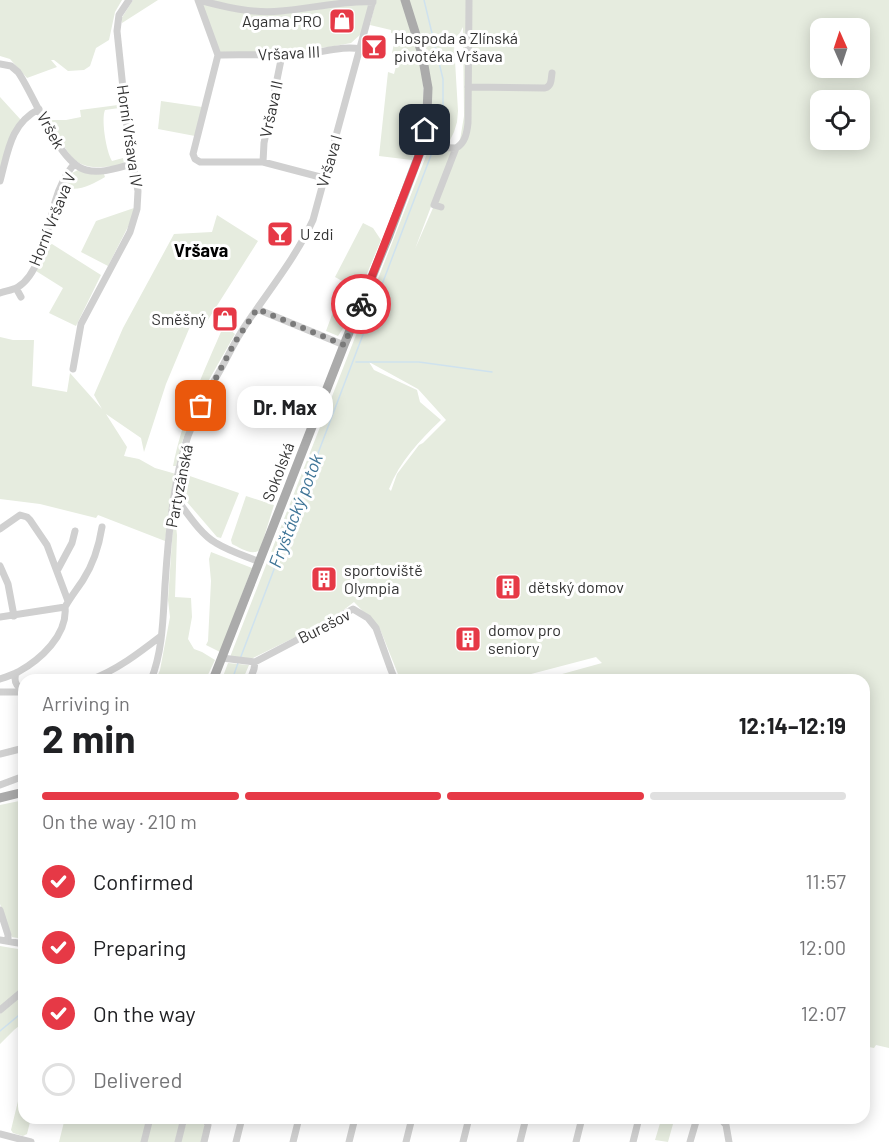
<!DOCTYPE html>
<meta charset="utf-8">
<style>
:root{--surface:#fff;--page:#f6f6f6;--text:#202124;--muted:#757577;--line:#e0e0e0;--accent:#e63946}
body{margin:0;font-family:Barlow,sans-serif;background:var(--page);color:var(--text);height:100vh;display:flex;flex-direction:column;font-size:22px;white-space:nowrap}
*{box-sizing:border-box;margin:0}
p{font-size:20px;color:var(--muted)}
.icon{flex:none;width:33px;height:33px;fill:none;stroke:currentColor;stroke-width:2;stroke-linecap:round;stroke-linejoin:round}
.map{position:relative;flex:1;overflow:hidden}
.sheet{position:absolute;left:18px;top:674px;width:852px;height:450px;display:flex;flex-direction:column;background:var(--surface);border-radius:18px;box-shadow:0 3px 15px #0003}
.sheet>*{flex:none}
.needle{width:39px;rotate:357deg}
.fabs{position:absolute;left:810px;top:18px;display:grid;gap:12px}
.fabs a{display:grid;place-items:center;width:60px;height:60px;border-radius:12px;background:var(--surface);box-shadow:0 3px 15px #0003;font-size:30px}
.pin{position:absolute;display:grid;place-items:center;width:51px;height:51px;color:#fff;margin:-26px;border-radius:12px;box-shadow:0 3px 9px #0006}
.courier{position:absolute;display:grid;place-items:center;width:60px;height:60px;margin:-30px;border:4px solid #e63946;border-radius:50%;background:#fff;color:#222;box-shadow:0 2px 8px #0007}
.bubble{position:absolute;height:42px;border-radius:18px;background:var(--surface);box-shadow:0 3px 15px #0003;font-size:20px;font-weight:700;line-height:42px;text-align:center}
.overview em{font-style:normal;font-weight:700}
.overview div{display:flex;flex-direction:column-reverse}
.overview{display:flex;align-items:center;justify-content:space-between;height:102px;padding:0 24px}
h1{font-size:39px;font-weight:700;line-height:45px}
.bar{display:grid;grid-template-columns:repeat(4,1fr);gap:9px 6px;align-content:center;height:72px;padding:0 24px}
.bar i{height:8px;border-radius:4px;background:var(--line)}
.bar .current{background:var(--accent)}
.bar p{grid-column:span 4}
ol{padding:0 24px;list-style:none}
li{display:flex;align-items:center;gap:18px;height:66px}
li p{margin-inline-start:auto}
li .icon{padding:6px;border-radius:50%;background:var(--accent);color:#fff;stroke-width:4}
li:last-child{color:var(--muted)}
li i{width:33px;height:33px;border:3px solid var(--line);border-radius:50%}
.map>svg:first-child{display:block}
.green{fill:#e6ecdf;fill-rule:evenodd}
.lines{fill:none;stroke-linecap:round;stroke-linejoin:round}
.stream{stroke:#cfe2ee;stroke-width:1.5}
.minor{stroke:#d0d0d0;stroke-width:7}
.major{stroke:#ababab;stroke-width:9}
.done{stroke:#7a7a7a;stroke-width:6;stroke-dasharray:0 10.8}
.route{stroke:#e63946;stroke-width:8}
.labels{text-anchor:middle;stroke-width:6;stroke-linejoin:round;paint-order:stroke}
.poi-label{font-size:16px;fill:#333;stroke:#fff;text-anchor:start}
.street-label{font-size:16px;fill:#333;stroke:#fff}
.neighbourhood-label{font-size:18px;font-weight:bold;fill:#000;stroke:#fff}
.water-label{font-size:18px;font-style:italic;fill:#3f7597;stroke:#fff}
</style>
<div class="map">
<svg width="889" height="1142" viewBox="0 0 889 1142">
<rect width="100%" height="100%" fill="#fff"/>
<!-- green -->
<path class="green" d="M0,0H122L115,12L109,40L96,48L90,66L84,70L68,71L54,60H51L57,67L27,78L10,59L0,56Z
M133,0H158L122,23L121,19Z
M199,0H370L361,34L351,43L329,47L268,54L220,52Z
M376,0H401C408,21 415,42 420,63C427,95 423,130 412,160L379,156L388,72L394,74L399,55L392,53L396,34L391,33V30L370,25Z
M409,0H889V1048L876,1045L874,1048L864,1046V680L544,679L602,663L596,657L512,679H400L380,629L354,602L332,619L251,659L230,657L428,151H452L415,249L457,153L460,140L464,116L463,27L454,44L458,111L457,122L454,132L447,146L431,145L429,141L432,113L431,86ZM820,28H860V68H820ZM820,100H860V140H820ZM369,362L418,389L446,420L423,443L419,445L397,474L391,491L389,489C400,461 419,441 441,420L420,402L417,390L374,370Z
M0,97L21,120L0,168Z
M161,101L202,107L195,136L158,129Z
M118,105L119,108L105,110C101,119 106,151 112,161L123,158L124,164C74,174 72,161 50,120H66L81,117L80,110Z
M78,170L91,174H104L105,177C93,184 81,191 67,188L65,185L70,174Z
M134,208L132,219L108,266L81,252L96,221Z
M217,215L258,241L206,323L194,317L166,384L144,452L141,438L106,414L127,447L124,456L139,459L155,468L176,474L165,541L98,515L96,518L40,504L0,499V337L13,340H34L32,386L67,392L70,373L102,409L94,395L123,328L174,234L212,232Z
M363,223L373,228L381,240L346,324L338,336L326,331L344,282L335,277Z
M52,244L101,275L76,326L49,313L63,288L36,271L47,245Z
M224,325L235,334L201,394L182,442L176,466H173C183,416 204,371 224,325Z
M184,474L239,493L221,538L217,537L181,495Z
M246,496L274,505L260,550C251,556 241,548 232,544L231,540Z
M173,526H176L177,535L175,597L191,598L192,617L188,639L194,649L202,652L215,660L206,679L156,680L160,670L170,617L168,600Z
M211,552L252,568L220,652L206,645L208,641L211,581L209,559Z
M228,663L249,665L243,679H222Z
M24,800V939L12,937L0,904V805Z
M0,946L24,950V985L22,989L0,1008Z
M24,993V1022L14,1030L0,1044V1014Z
M19,1097L24,1098V1118H31L27,1134L23,1136L13,1133L11,1130Z
M65,1118H181L175,1142H59Z
M188,1118L205,1123L202,1142H180Z
M661,1120L673,1124L668,1142L655,1140Z"/>
<g class="lines">
<!-- stream -->
<path class="stream" d="M424,0L443,79V119L435,146
M356,362H419L492,372
M240,659L433,150
M232,680L238,663
M0,1031L24,1011"/>
<!-- minor -->
<path class="minor" d="M198,0L218,55L193,154L195,159L200,162H263L324,178
M199,0C225,7 253,14 281,11C308,9 346,0 373,2
M218,55C247,54 275,56 304,54C321,53 344,45 360,49
M0,64L11,66L18,72C35,96 58,163 86,170C101,174 117,168 132,164
M468,87L545,88C552,86 551,79 552,73
M422,147L456,148C465,143 467,133 468,123L469,0
M263,162L264,143L281,60V55
M0,181C8,152 10,124 39,109
M441,207L434,205L456,148
M16,288L21,297
M0,293C6,291 13,290 18,287C41,273 48,226 55,202C59,188 65,175 74,164
M257,309L344,345
M73,369L81,324L130,232L137,209L138,191L129,146L117,31L119,15L129,0
M175,497C186,511 200,534 216,543C229,551 245,556 260,562
M0,529L20,515L27,517L30,520L47,545L68,601
M0,566L8,584L14,616
M57,571L72,543L75,531
M0,617L65,607C70,598 77,589 83,580C94,563 99,546 102,527
M222,658L255,662L293,642L353,609L368,618L376,628L391,670L395,680
M16,673C13,682 17,687 24,691
M0,679C6,677 12,675 18,672C40,660 68,635 65,607
M90,680C117,670 139,653 161,636
M151,680C163,650 163,617 165,585C168,539 173,480 188,436C197,412 209,389 222,367C230,352 237,337 247,323C270,289 296,257 313,220L373,0
M250,680L254,669L255,662
M0,692H24
M0,754L24,748
M0,785L24,776
M0,910L8,935V941
M0,940L24,944
M0,1010L24,990
M199,1118L206,1120L208,1125L204,1142
M720,1118L726,1125L729,1142
M0,1134L31,1142
M144,1142L150,1118
M178,1142L184,1118
M236,1142L242,1118
M293,1142L299,1118
M349,1142L355,1118
M406,1142L412,1118
M463,1142L469,1118
M520,1142L526,1118
M576,1142L582,1118
M633,1142L639,1118
M690,1142L697,1118"/>
<!-- major -->
<path class="major" d="M213,680L344,345L389,235L422,147L427,114L428,88L422,54L405,0
M0,798L24,792"/>
</g>
<g class="lines">
<!-- done -->
<path class="done" d="M201,406L235,342L257,309L344,345L361,304"/>
<!-- route -->
<path class="route" d="M361,304L415,166L422,147L425,130"/>
</g>
<!-- icons -->
<defs>
<symbol id="shop-square" viewBox="-11 -11 22 22"><rect x="-9" y="-9" width="18" height="18" rx="4" fill="#e63946" stroke="#fff"/><path d="M-5-2.5h2.3a2.7 3.5 0 0 1 5.4 0H5L5.5 6h-11ZM-1.5-2.5h3a1.5 2.3 0 0 0-3 0Z" fill="#fff"/></symbol>
<symbol id="bar-square" viewBox="-11 -11 22 22"><rect x="-9" y="-9" width="18" height="18" rx="4" fill="#e63946" stroke="#fff"/><path d="M-6-5H6L.8 .8V4.5H3.5V6h-7V4.5H-.8V.8Z" fill="#fff"/></symbol>
<symbol id="building-square" viewBox="-11 -11 22 22"><rect x="-9" y="-9" width="18" height="18" rx="4" fill="#e63946" stroke="#fff"/><path d="M-4-6H4V6H1V3H-1V6H-4ZM-2.5-4.3h1.7v1.8h-1.7ZM.8-4.3h1.7v1.8H.8ZM-2.5-1h1.7V.8h-1.7ZM.8-1h1.7V.8H.8Z" fill="#fff"/></symbol>
</defs>
<g fill-rule="evenodd">
<use href="#shop-square" x="327" y="6" width="30" height="30"/>
<use href="#bar-square" x="359" y="32" width="30" height="30"/>
<use href="#bar-square" x="265" y="219" width="30" height="30"/>
<use href="#shop-square" x="210" y="304" width="30" height="30"/>
<use href="#building-square" x="309" y="564" width="30" height="30"/>
<use href="#building-square" x="493" y="572" width="30" height="30"/>
<use href="#building-square" x="453" y="624" width="30" height="30"/>
</g>
<g class="labels">
<!-- poi labels -->
<g class="poi-label">
<text x="322" y="27" text-anchor="end">Agama PRO</text>
<text x="394" y="44">Hospoda a Zlínská<tspan x="394" dy="18">pivotéka Vršava</tspan></text>
<text x="300" y="240">U zdi</text>
<text x="206" y="325" text-anchor="end">Směšný</text>
<text x="344" y="576">sportoviště<tspan x="344" dy="18">Olympia</tspan></text>
<text x="528" y="593">dětský domov</text>
<text x="488" y="636">domov pro<tspan x="488" dy="18">seniory</tspan></text>
</g>
<!-- street labels -->
<g class="street-label">
<text transform="translate(289 53) rotate(-3)" y="6">Vršava III</text>
<text transform="translate(271 109) rotate(-78)" y="6">Vršava II</text>
<text transform="translate(51 130) rotate(61)" y="6">Vršek</text>
<text transform="translate(130 136) rotate(82)" y="6">Horní Vršava IV</text>
<text transform="translate(329 161) rotate(-74)" y="6">Vršava I</text>
<text transform="translate(52 219) rotate(-68)" y="6">Horní Vršava V</text>
<text transform="translate(278 472) rotate(-69)" y="6">Sokolská</text>
<text transform="translate(179 486) rotate(-79)" y="6">Partyzánská</text>
<text transform="translate(324 626) rotate(-27)" y="6">Burešov</text>
</g>
<!-- neighbourhood labels -->
<g class="neighbourhood-label">
<text x="201" y="257">Vršava</text>
</g>
<!-- water labels -->
<g class="water-label">
<text transform="translate(296 511) rotate(-69)" y="6">Fryštácký potok</text>
</g>
</g>
</svg>
<div class="fabs">
<a><svg class="needle" viewBox="-14 -14 28 28"><path d="M0-13l5 13h-10z" fill="#e53935"/><path d="M0 13l5-13h-10z" fill="#757577"/></svg></a>
<a><svg class="icon" aria-label="locate" viewBox="0 0 24 24"><circle cx="12" cy="12" r="6"/><path d="M12 2v4M12 18v4M2 12h4M18 12h4"/></svg></a>
</div>
<div class="pin" style="left:201px;top:406px;background:#ea580c"><svg class="icon" aria-label="bag" viewBox="0 0 24 24"><path d="M5 8h14l-1 12H6zM9 8a3 3 0 0 1 6 0"/></svg></div>
<div class="pin" style="left:425px;top:130px;background:#1f2937"><svg class="icon" aria-label="home" viewBox="0 0 24 24"><path d="M3 11l9-7 9 7M6 9v11h12V9"/></svg></div>
<div class="courier" style="left:361px;top:304px"><svg class="icon" aria-label="bike" viewBox="0 0 24 24"><circle cx="6" cy="16" r="4"/><circle cx="18" cy="16" r="4"/><path d="M6 16l4-8h5l3 8M10 8l3 8H6M13 5h3"/></svg></div>
<div class="bubble" style="left:237px;top:386px;width:96px">Dr. Max</div>
<section class="sheet">
<div class="overview"><div><h1>2 min</h1><p>Arriving in</p></div><em>12:14–12:19</em></div>
<div class="bar"><i class="current"></i><i class="current"></i><i class="current"></i><i></i><p>On the way · 210 m</p></div>
<ol>
<li><svg class="icon" aria-label="check" viewBox="0 0 24 24"><path d="M5 12l5 5 9-10"/></svg>Confirmed<p>11:57</p></li>
<li><svg class="icon" aria-label="check" viewBox="0 0 24 24"><path d="M5 12l5 5 9-10"/></svg>Preparing<p>12:00</p></li>
<li><svg class="icon" aria-label="check" viewBox="0 0 24 24"><path d="M5 12l5 5 9-10"/></svg>On the way<p>12:07</p></li>
<li><i></i>Delivered</li>
</ol>
</section>
</div>
